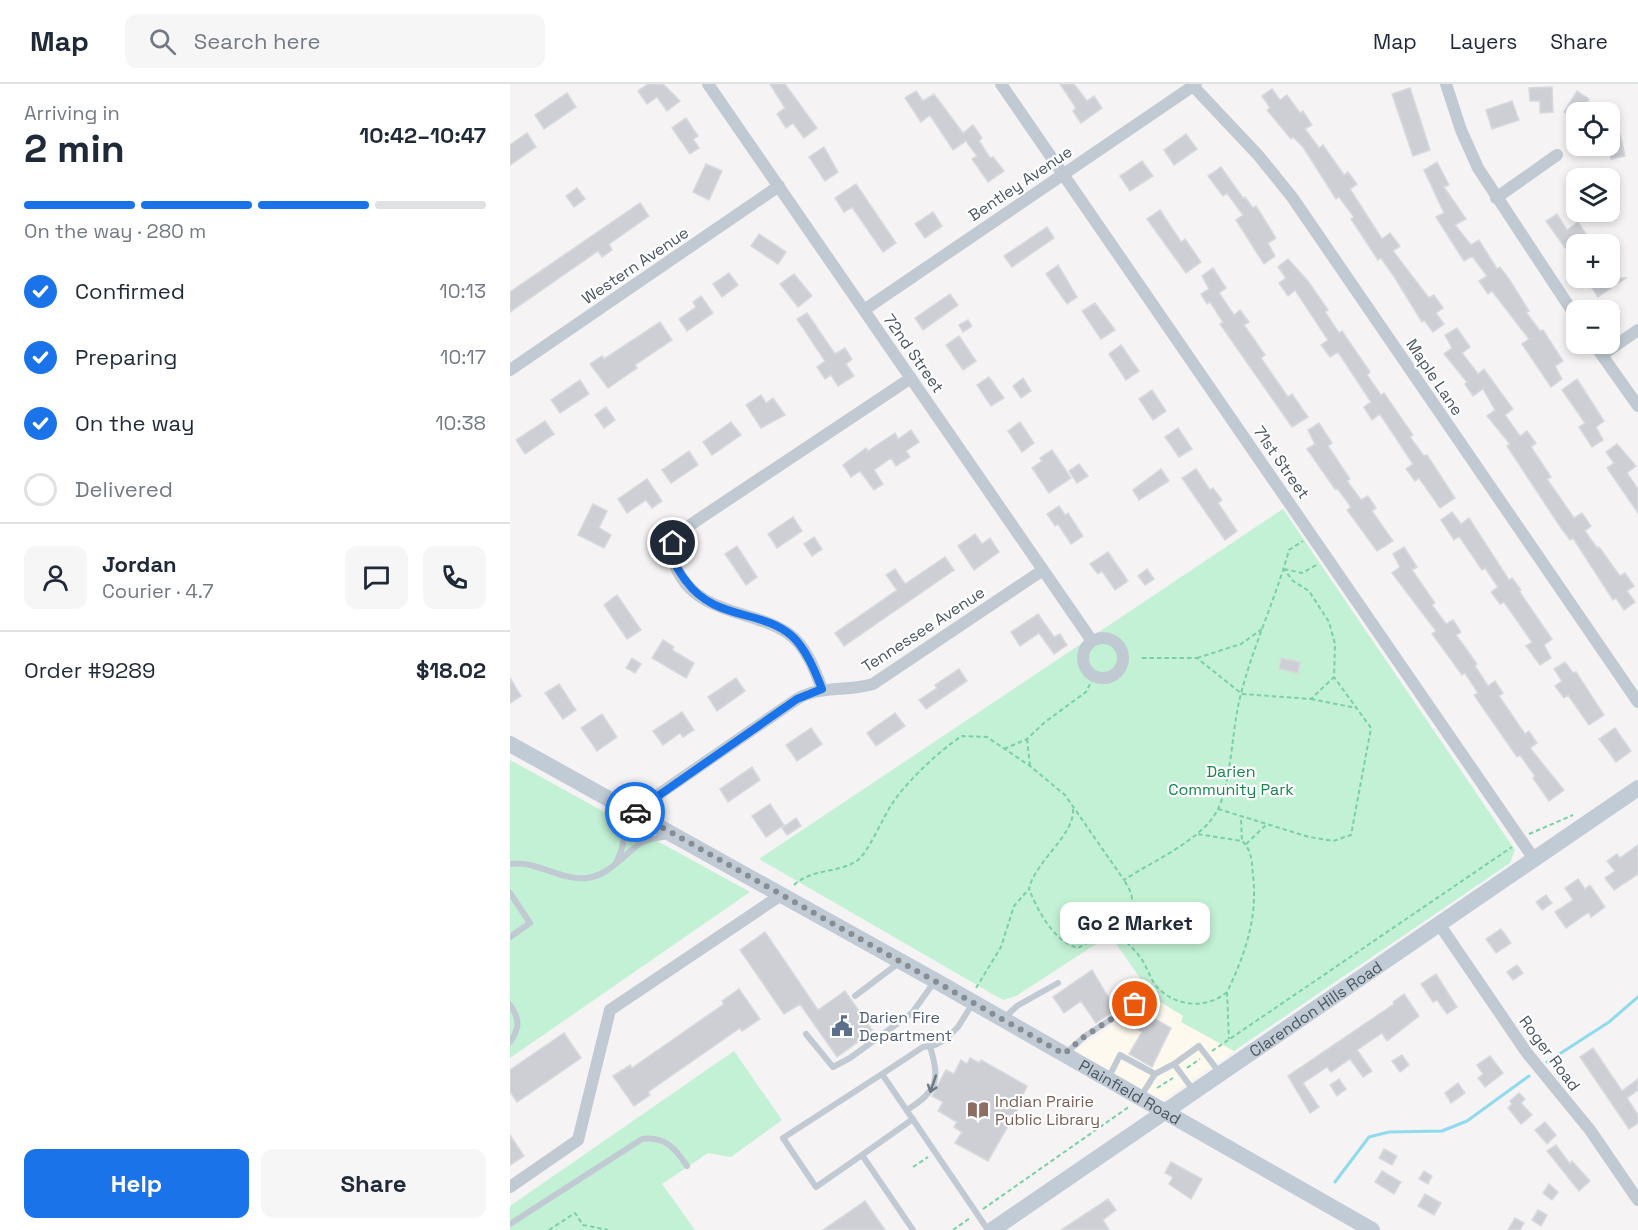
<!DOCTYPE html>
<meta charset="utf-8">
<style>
:root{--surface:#fff;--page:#f6f6f7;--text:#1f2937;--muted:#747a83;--line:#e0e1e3;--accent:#1a73e8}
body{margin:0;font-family:"Space Grotesk",sans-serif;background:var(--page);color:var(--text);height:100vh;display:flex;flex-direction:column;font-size:22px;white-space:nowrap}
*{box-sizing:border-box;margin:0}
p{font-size:20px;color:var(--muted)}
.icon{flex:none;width:33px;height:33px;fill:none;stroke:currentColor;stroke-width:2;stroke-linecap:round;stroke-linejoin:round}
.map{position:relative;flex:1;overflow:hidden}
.panel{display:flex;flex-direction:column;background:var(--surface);width:510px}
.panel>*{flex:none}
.buttons{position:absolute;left:1056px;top:18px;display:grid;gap:12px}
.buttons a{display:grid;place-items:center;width:54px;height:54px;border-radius:12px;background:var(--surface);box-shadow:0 3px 9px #0003;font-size:30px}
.pin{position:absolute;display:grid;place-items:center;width:51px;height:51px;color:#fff;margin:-26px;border:3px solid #fff;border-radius:50%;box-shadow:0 2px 6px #0007}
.courier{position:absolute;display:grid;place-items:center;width:60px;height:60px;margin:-30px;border:4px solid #1a73e8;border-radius:50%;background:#fff;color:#222;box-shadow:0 2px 8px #0007}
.bubble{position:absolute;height:42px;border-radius:12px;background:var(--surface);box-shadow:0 3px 9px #0003;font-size:20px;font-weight:700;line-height:42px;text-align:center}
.overview em{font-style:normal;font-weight:700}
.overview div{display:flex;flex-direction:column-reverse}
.overview{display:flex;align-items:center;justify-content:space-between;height:102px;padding:0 24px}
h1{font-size:39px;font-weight:700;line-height:45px}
.bar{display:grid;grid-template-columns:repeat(4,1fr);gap:9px 6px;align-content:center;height:72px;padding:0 24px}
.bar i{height:8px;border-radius:4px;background:var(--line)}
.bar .current{background:var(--accent)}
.bar p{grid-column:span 4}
.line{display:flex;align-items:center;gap:15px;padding:0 24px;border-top:2px solid var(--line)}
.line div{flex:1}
.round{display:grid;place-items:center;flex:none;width:63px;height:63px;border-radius:12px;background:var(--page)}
ol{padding:0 24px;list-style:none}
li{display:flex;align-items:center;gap:18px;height:66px}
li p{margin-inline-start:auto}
li .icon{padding:6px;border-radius:50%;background:var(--accent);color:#fff;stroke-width:4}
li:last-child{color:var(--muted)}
li i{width:33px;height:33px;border:3px solid var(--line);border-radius:50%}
.cta{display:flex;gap:12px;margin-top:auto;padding:12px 24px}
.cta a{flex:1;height:69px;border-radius:12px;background:var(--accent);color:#fff;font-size:24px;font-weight:700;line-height:69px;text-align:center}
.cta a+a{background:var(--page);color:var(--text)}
header{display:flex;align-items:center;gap:36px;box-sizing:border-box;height:84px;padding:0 30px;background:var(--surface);border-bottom:2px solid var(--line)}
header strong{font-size:28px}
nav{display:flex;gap:33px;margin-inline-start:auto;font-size:21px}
.search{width:420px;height:54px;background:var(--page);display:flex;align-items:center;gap:15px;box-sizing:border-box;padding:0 21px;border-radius:12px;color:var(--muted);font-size:22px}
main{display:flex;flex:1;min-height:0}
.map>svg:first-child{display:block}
.commercial{fill:#fdf9ef}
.green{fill:#c3f1d5}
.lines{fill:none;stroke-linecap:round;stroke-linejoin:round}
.stream{stroke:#90daee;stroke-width:3}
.building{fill:#cdcfd5;stroke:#d7d9de;stroke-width:1.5}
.path{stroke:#7ad0a6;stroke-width:2;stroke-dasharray:4.5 3;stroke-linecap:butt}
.lane{stroke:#c1cad2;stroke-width:6}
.street{stroke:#c1cad2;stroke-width:12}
.secondary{stroke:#c1cbd6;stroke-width:16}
.oneway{stroke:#6e7983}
.done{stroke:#868d94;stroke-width:6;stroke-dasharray:0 10.8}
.route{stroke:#1a73e8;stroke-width:8}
.labels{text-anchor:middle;stroke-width:4.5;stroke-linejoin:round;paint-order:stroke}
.street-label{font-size:16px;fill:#4a5661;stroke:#fff}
.park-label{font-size:16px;fill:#17864f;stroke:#fff}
.service-label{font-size:16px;fill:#4e5e75;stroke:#fff;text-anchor:start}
.education-label{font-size:16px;fill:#785e54;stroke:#fff;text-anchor:start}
</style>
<header>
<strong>Map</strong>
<div class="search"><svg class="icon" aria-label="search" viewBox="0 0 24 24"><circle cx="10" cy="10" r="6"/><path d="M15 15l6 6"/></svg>Search here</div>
<nav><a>Map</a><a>Layers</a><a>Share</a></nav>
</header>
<main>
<section class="panel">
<div class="overview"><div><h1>2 min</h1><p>Arriving in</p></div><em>10:42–10:47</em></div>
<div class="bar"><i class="current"></i><i class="current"></i><i class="current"></i><i></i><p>On the way · 280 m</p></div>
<ol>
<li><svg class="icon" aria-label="check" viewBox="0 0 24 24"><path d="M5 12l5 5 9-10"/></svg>Confirmed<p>10:13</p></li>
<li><svg class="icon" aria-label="check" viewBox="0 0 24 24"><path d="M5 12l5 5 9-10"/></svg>Preparing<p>10:17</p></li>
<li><svg class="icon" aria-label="check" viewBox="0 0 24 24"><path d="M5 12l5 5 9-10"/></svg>On the way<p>10:38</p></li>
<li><i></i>Delivered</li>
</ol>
<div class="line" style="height:108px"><a class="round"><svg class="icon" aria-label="person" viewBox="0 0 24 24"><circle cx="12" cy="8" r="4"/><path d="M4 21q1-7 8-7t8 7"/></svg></a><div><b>Jordan</b><p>Courier · 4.7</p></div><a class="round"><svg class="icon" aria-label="chat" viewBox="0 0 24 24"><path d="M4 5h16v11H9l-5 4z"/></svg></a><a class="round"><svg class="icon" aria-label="phone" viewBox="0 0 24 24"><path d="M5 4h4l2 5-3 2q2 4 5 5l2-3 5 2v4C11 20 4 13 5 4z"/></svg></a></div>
<div class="line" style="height:78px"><div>Order #9289</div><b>$18.02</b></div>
<div class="cta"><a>Help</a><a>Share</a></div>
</section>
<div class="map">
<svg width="1128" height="1146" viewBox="0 0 1128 1146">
<rect width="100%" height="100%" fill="#f5f3f3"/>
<!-- commercial -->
<path class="commercial" d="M644,914L673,932L671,938L724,967L650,1018L561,969Z"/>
<!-- green -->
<path class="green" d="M773,425L1005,766L1000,779L724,967L671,938L673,932L644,914L600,851L506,912L493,916L249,775Z
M0,676L240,808L0,974Z
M224,967L272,1036L221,1073L198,1069L152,1100L185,1146H0V1122Z"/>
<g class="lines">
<!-- stream -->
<path class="stream" d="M1037,978L1099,938L1128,913
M825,1098L859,1053L879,1048L932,1047L957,1037L1019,992"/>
</g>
<!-- building -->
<path class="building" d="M138,0H153L170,17L157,27L147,13L137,20L128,7Z
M260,0H275L307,44L294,54L283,39L276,44L267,30L275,24Z
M550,0H564L577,17L584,12L592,24L571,39L563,27L566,24Z
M1042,3L1043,28L1030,29V17H1020L1019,4Z
M900,4L920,66L903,72L882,10Z
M762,5L770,16L777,11L790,29L793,27L802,41L795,45L809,64L813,61L834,91L838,88L847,100L840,105L872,155L880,149L890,162L883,167L919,214L924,211L933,224L926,229L934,240L923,248L914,236L912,238L885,194L871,174L868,176L841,135L844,133L829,113L826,115L793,63L783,53L781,55L757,26L760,24L752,12Z
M406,7L413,17L424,10L453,49L463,41L472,54L469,57L480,74L483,73L494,87L478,98L462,75L467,72L456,57L443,66L420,31L411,38L395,14Z
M1067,7L1079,15L1075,22L1084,28H1066V36L1054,28Z
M57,9L66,23L34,45L25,31Z
M1002,17L1009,36L982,45L976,26Z
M176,34L188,52L183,55L189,64L180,70L162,44Z
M1109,46L1115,72L1101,75L1098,62L1100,49Z
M17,49L26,63L0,81V61Z
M676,50L687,65L664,81L654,66Z
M314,63L328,88L315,97L299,73Z
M632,77L643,92L620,107L610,92Z
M927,78L939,101L934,103L956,135L945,141L961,161L969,156L987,185L990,183L999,195L1019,227L1016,228L1030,247L1033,246L1053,277L1045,282L1052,295L1041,303L1012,260L1019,255L982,207L978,210L969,197L977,192L962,172L954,177L926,133L934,129L914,86Z
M196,80L212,87L199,116L183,108Z
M711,83L733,114L735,113L743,124L746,122L766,154L758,159L765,172L754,180L726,136L733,131L717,109L713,112L698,92Z
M346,100L386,159L373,168L342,123L334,128L325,114Z
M67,104L75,115L64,123L56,112Z
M130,119L139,132L99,160L102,166L92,173L88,167L0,228V208Z
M650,126L671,158L675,155L691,178L676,189L637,135Z
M423,128L432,142L415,154L405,140Z
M1047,130L1057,146L1068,138L1076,150L1055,164L1036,137Z
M537,143L544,154L502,183L494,172Z
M249,150L276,168L268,180L241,162Z
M778,175L798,197L818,226L815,228L829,249L832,247L860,288L857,291L871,311L874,309L903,351L900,353L914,372L917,371L945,414L930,424L909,394L905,397L896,385L903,380L870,330L862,336L854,323L861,318L828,268L820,273L811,261L818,256L785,206L778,212L769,199L776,194L768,183Z
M548,181L567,213L557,220L536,190Z
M1100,181L1108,194H1116L1088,213L1078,198L1084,194H1100Z
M703,184L716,204L709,209L724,231L730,226L739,238L734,241L755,271L751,274L778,313L782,310L798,333L782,343L710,240L713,238L700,218L697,220L691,210L699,205L692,192Z
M219,189L228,201L212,213L203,200Z
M284,190L302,212L288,223L270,200Z
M440,210L448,221L413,246L405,234Z
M191,212L203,229L177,247L169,235L186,223L183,218Z
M585,219L605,246L591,255L572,227Z
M297,229L325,270L335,264L342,275L336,280L344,292L328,302L321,291L315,295L307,283L315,277L287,235Z
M458,236L462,242L453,248L449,241Z
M150,238L162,256L125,281L127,284L98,304L80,280L92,272L94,275Z
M947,244L960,263L952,269L968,290L974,285L989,306L1003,325L995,331L1010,352L1017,347L1026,359L1021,363L1041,393L1037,395L1064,434L1072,429L1081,442L1075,447L1087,464L1089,463L1110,492L1115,489L1124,502L1117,507L1125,518L1114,526L1106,514L1103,516L1063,454L1060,456L1051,444L997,362L1000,360L977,332L985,326L973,305L963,312L955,300L957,298L934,270L942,264L935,251Z
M449,252L466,277L453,286L436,261Z
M611,261L629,287L616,296L599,270Z
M479,293L494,314L481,322L467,301Z
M513,294L521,307L511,314L503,302Z
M1067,295L1094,337L1086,343L1093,356L1082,363L1069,343L1075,339L1052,306Z
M70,296L79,310L50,329L41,316Z
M642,306L656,327L643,336L629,315Z
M251,311L256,319L263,314L275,331L251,344L236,321Z
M96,323L105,336L94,344L85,331Z
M35,337L44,350L15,370L6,356Z
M221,338L231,351L202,371L193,358Z
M510,338L524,359L512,368L498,347Z
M809,339L822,359L818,362L840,395L837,397L851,416L858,412L866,424L862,427L883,457L867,467L837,426L841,423L827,404L825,405L797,365L805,360L798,346Z
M668,344L682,365L669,373L655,353Z
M401,346L409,358L396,367L400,373L386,382L381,374L364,386L373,400L364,406L350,387L341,393L333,381L356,364L358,367L385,349L388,355Z
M1107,360L1126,382L1117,389L1128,405V429L1097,384L1104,379L1096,368Z
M542,366L561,394L539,409L522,384L532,377L530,374Z
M179,367L188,381L161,399L152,386Z
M569,380L578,392L567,399L559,387Z
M651,385L659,397L629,416L623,406Z
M686,385L700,406L703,404L712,416L708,419L727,447L715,456L672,394Z
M137,395L152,417L142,424L136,416L117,429L108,415Z
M83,420L97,427L89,444L101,451L94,464L68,451Z
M549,422L555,431L558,429L573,452L561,460L548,440L545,442L537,430Z
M942,428L951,440L959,434L999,496L1002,494L1011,506L1009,507L1042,555L1034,561L1041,574L1030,581L1016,562L1022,558L994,518L990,520L981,508L988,503L975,484L972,486L949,452L944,456L931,436Z
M283,433L292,447L267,464L258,450Z
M465,450L472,460L480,454L489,468L464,486L448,462Z
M304,453L312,465L302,472L294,460Z
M227,462L247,493L236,501L215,470Z
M894,463L907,483L902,486L925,519L922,521L936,540L943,536L951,548L946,551L967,580L965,582L978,602L985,597L993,609L989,612L1015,650L1019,647L1027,659L1020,664L1054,706L1039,717L1023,694L1025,692L1010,671L1007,673L964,611L968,609L955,589L952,591L931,562L922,550L926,547L882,489L890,483L883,470Z
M598,468L618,497L605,506L592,487L588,490L580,480Z
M435,473L444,486L334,562L325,549L387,506L376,491L385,485L395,500Z
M637,485L644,495L635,501L628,492Z
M107,511L131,546L117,555L94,521Z
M528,530L544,553L550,550L557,561L544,570L529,549L510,562L501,548Z
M153,556L164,563L162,566L184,579L176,594L142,574Z
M122,574L131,580L125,589L116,584Z
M771,574L790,578L788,589L769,585Z
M1055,578L1063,589L1066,588L1094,631L1079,641L1058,611L1054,614L1045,602L1052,597L1044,585Z
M449,585L457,597L416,625L409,616L427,604L425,601Z
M0,594L11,612L0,619Z
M226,594L235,607L207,627L198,613Z
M49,600L66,626L53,635L35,609Z
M172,628L184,646L173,653L170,649L153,661L143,647Z
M385,629L395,642L366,662L357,649Z
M92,630L107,653L87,667L71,644Z
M301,644L312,660L287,677L276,661Z
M1105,644L1121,667L1106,678L1089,655Z
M242,683L250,696L218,718L210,705Z
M260,720L274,741L256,753L242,732Z
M286,734L291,742L277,751L272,744Z
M1128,761V790L1104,806L1095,794L1105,787L1097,777L1107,770L1110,774Z
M1068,795L1075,805L1080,801L1095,823L1081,833L1079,828L1056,844L1045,828L1063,816L1055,804Z
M1036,811L1042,819L1032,826L1026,818Z
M991,845L1001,859L986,869L976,855Z
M255,848L308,926L335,907L363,947L327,973L290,920L274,930L230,866Z
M1007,881L1013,889L1003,896L997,888Z
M582,886L606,926L586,939L571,917L554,929L543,913Z
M926,890L947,923L937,930L927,916L923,918L911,900Z
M229,905L250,935L232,947L230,944L138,1008L140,1011L124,1022L103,992L120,981L122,984L214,920L212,917Z
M894,910L909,932L877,957L872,949L847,966L862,987L853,993L840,975L821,988L817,983L793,999L809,1023L800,1029L778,992L884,920L883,918Z
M634,923L646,930L643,934L661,944L642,983L619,970L632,948L623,943Z
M54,949L71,974L7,1018L0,1008V986Z
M1083,964L1112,1007L1128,995V1006L1117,1014L1128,1031V1039L1119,1045L1070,973Z
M892,971L899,981L890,988L882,977Z
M980,972L993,989L975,1003L968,994L973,990L967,981Z
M460,974L469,979L471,976L517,1002L512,1013L514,1014L478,1077L445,1059L452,1048L444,1043L447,1038L428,1027L433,1018L422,1012L436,986L444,990L451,976L457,980Z
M829,995L836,1005L827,1012L820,1001Z
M948,999L955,1009L941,1019L935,1009Z
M1009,1009L1015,1015L1011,1019L1022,1031L1011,1040L998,1024L1002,1020L1000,1017Z
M1035,1038L1046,1051L1037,1060L1025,1046Z
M0,1051L14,1072L0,1081Z
M1046,1061L1060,1080L1062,1077L1080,1097L1069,1107L1037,1067Z
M874,1065L887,1072L882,1081L869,1074Z
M661,1078L692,1095L681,1115L659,1100L663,1093L655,1089Z
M872,1087L891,1098L884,1110L865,1098Z
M914,1087L922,1092L918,1100L909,1095Z
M1039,1100L1048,1108L1042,1116L1033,1109Z
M915,1110L931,1119L924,1131L908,1122Z
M598,1115L606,1126L593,1136L599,1146H551Z
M355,1117L375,1146H313Z
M1028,1126L1037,1131L1031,1142L1022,1136Z
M1005,1134L1014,1139L1010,1146H998Z"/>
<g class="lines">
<!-- path -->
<path class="path" d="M774,485L792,489L808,480
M632,574H687L732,610L801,615L824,593L825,560L819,538L799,507L783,497L774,485
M687,574L731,560L752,545
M801,615L846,624
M517,655L520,682
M494,665L517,655L535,638L576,608L584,592
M563,725C565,751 525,777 519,805C528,827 544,858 568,864C581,857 616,836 621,823C625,813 618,803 614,796
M708,725L799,753L823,757L841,751L861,644L824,593
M731,736L732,757
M1019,750L1063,731
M736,760L756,741
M284,801C302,784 328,790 348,776C359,767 373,733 382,720C395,699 431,665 452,652L477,653L520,682L555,711L614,796C641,778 694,755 708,725C721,698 722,648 729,618C741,566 765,517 779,466L793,457
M602,841C610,853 621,861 630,873C637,882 640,896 649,905C668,923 697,925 717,908C735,871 748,833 743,792C742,779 742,766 732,757L687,750
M466,904L491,863L504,822L519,805
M717,908L719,955
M702,967L1002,763
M677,984L690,975
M647,1004L663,994
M403,1083L418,1073
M473,1125L620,1022
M39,1146L65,1129L73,1141L98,1146
M443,1146L460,1134"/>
<!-- lane -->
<path class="lane" d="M105,724C116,745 117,757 106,779
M0,780C27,776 50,797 77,794C100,791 113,771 131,759C139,754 150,754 158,752
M0,809L20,839L0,853
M345,912L390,878
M463,919L448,943L436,955L425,961L413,963L372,990L478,1146
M0,921C10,935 10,944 0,958
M493,935L507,922L548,899
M296,950L323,983L340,974L402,929L425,897
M555,970L575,952L625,920L616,902
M664,980L689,962L710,989
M645,990L664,980L684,1007
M598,995L610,971L645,990L631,1012
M397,1026C428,1006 430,997 420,962
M352,1071L306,1103L273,1054L372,990
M0,1140L132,1055C155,1052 165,1064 177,1082
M403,1146L352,1071L403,1035"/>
<!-- street -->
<path class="street" d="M198,0L582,557
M491,0L1024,775
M681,0L748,71L782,113L1128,618
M936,0L951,46L968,84L1066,233
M986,114L1047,71
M354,226L686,0
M1084,260L1128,322
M1092,271L1128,246
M0,286L269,102
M573 574a20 20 0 1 1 40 0a20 20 0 1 1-40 0Z
M312,605C305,586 296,562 279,550C242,524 185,532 165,481C157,459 170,448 186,437L401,294
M123,728L287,615C311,601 336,608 363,600L533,486
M929,840L1017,969L1080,1046L1128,1116
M0,1103L68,1056L100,926L271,811"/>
<!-- secondary -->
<g class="secondary">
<path id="s1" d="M0,660L426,897L862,1146"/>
<path id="s2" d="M482,1146L1128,704"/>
</g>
</g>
<!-- one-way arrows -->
<defs><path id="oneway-shaft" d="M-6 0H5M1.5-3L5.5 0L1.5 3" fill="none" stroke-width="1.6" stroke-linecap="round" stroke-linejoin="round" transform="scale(1.5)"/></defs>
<use class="oneway" href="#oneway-shaft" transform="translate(423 1000) rotate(109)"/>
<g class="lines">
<!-- done -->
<path class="done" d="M125,728L554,970L575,952L625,920"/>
<!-- route -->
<path class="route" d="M125,728L287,615L312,605C305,587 296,565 282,552C251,525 205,537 176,497C166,484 161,475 163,459"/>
</g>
<!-- icons -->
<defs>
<symbol id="civic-bare" viewBox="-9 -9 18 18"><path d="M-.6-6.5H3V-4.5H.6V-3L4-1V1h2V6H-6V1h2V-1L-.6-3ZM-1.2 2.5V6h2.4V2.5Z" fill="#5c6f8a" stroke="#fff" stroke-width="2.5" paint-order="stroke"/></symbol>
<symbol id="library-bare" viewBox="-9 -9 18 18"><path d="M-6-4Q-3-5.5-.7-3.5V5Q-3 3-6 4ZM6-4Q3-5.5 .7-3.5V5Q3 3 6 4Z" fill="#8d6e63" stroke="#fff" stroke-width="2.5" paint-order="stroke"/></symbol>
</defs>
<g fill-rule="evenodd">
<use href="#civic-bare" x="317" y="927" width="30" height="30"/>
<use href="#library-bare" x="453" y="1011" width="30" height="30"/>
</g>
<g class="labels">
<!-- street labels -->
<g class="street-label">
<text transform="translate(510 99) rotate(-34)" y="6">Bentley Avenue</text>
<text transform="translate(125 181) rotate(-34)" y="6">Western Avenue</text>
<text transform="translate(404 269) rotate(55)" y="6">72nd Street</text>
<text transform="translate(925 293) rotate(56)" y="6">Maple Lane</text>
<text transform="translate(772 378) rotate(55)" y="6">71st Street</text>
<text transform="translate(413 545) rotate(-33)" y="6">Tennessee Avenue</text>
<text dy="6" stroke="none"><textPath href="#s2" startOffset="392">Clarendon Hills Road</textPath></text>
<text transform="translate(1040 969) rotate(53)" y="6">Roger Road</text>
<text dy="6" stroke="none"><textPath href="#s1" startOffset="711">Plainfield Road</textPath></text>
</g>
<!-- park labels -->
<g class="park-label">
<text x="721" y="693">Darien<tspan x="721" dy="18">Community Park</tspan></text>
</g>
<!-- service labels -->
<g class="service-label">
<text x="349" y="939">Darien Fire<tspan x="349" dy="18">Department</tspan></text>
</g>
<!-- education labels -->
<g class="education-label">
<text x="485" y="1023">Indian Prairie<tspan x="485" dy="18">Public Library</tspan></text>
</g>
</g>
</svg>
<div class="buttons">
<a><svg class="icon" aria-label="locate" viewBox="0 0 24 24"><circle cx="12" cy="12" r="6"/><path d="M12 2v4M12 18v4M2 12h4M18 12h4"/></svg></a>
<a><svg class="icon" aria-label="layers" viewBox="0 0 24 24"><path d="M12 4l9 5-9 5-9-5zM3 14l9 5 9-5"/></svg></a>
<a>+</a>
<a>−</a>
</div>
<div class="pin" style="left:625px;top:920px;background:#ea580c"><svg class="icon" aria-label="bag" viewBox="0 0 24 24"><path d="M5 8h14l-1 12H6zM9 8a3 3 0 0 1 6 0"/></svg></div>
<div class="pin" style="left:163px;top:459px;background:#1f2937"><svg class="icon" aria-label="home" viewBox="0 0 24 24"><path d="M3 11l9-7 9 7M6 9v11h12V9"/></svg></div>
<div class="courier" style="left:125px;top:728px"><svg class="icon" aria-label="car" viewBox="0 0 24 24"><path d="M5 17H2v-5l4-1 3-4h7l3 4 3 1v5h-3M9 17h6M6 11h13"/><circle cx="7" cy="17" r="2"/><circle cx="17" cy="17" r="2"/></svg></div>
<div class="bubble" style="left:550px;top:818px;width:150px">Go 2 Market</div>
</div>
</main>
